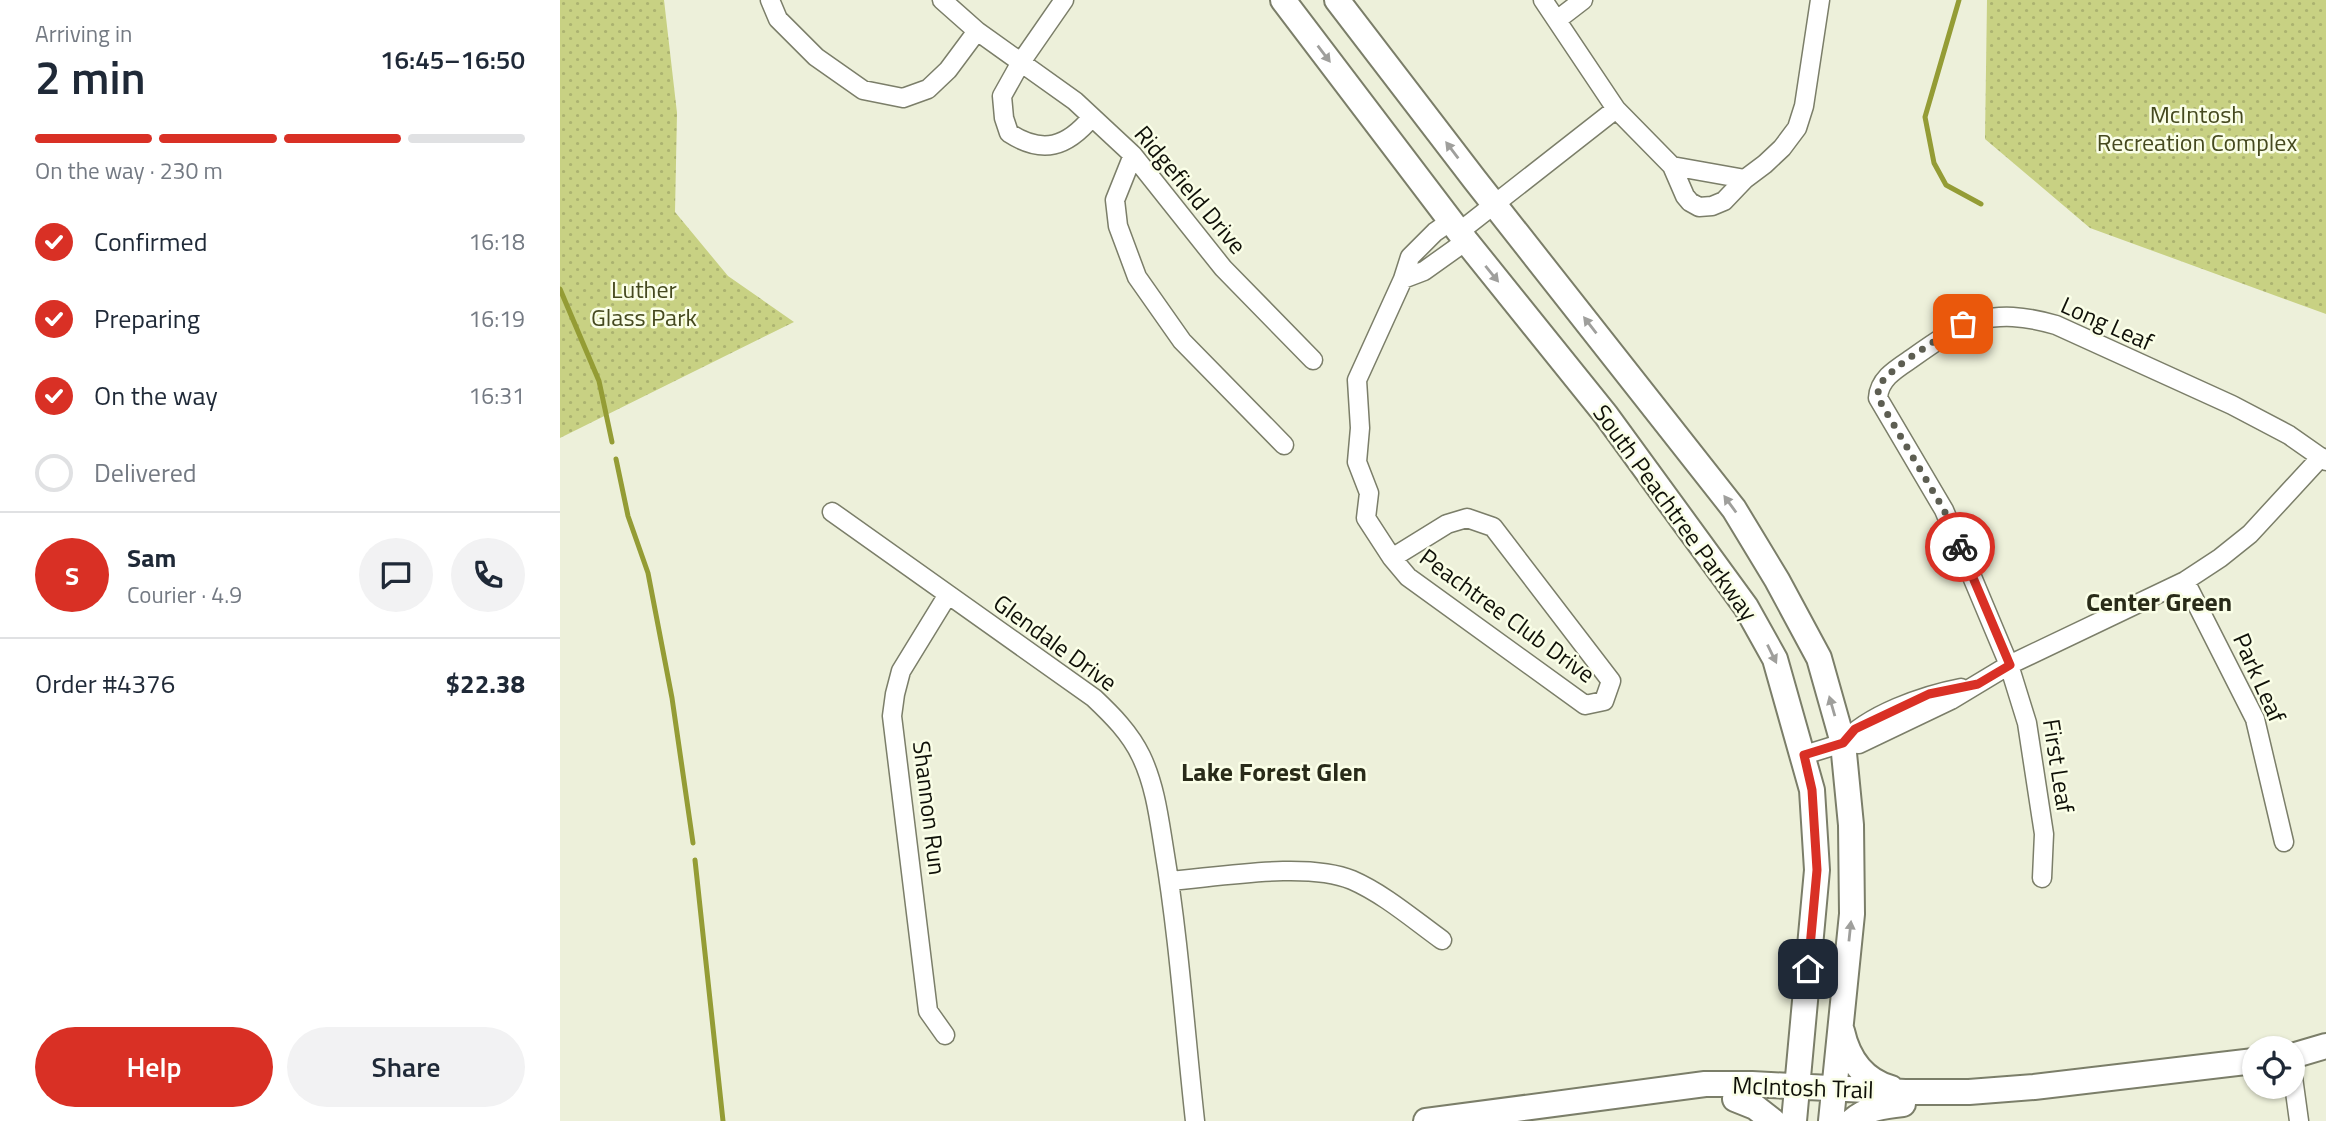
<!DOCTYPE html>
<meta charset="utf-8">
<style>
:root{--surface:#fff;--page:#f2f2f3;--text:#1f2937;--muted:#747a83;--line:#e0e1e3;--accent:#d93025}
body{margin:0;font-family:"Titillium Web",sans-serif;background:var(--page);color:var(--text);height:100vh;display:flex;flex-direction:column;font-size:26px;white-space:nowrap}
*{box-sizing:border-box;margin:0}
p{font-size:23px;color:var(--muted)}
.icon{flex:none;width:38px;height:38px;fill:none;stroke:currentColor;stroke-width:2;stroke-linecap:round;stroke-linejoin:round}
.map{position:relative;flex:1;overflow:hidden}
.side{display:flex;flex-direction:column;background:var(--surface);width:560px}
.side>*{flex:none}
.buttons{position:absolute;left:1682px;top:1036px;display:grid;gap:14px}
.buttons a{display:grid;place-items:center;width:63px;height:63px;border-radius:50%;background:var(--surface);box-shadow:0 2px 5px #0004;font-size:35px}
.pin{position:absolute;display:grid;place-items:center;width:60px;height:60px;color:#fff;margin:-30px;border-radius:14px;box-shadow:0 4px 10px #0006}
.courier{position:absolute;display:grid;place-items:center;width:70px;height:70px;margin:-35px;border:5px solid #d93025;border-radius:50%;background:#fff;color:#222;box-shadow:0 2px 9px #0007}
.overview em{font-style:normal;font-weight:600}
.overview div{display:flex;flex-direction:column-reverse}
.overview{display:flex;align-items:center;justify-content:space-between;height:119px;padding:0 35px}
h1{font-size:46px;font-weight:600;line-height:52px}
.bar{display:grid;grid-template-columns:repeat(4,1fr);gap:10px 7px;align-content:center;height:84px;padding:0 35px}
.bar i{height:9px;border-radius:5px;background:var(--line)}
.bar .on{background:var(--accent)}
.bar p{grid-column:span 4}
.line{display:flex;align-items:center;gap:18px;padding:0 35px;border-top:2px solid var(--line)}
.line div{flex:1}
.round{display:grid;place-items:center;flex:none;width:74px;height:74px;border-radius:37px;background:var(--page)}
ol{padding:0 35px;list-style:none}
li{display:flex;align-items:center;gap:21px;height:77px}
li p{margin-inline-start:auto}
li .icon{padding:7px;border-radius:50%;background:var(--accent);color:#fff;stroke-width:4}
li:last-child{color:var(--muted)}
li i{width:38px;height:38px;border:4px solid var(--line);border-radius:50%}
.cta{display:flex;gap:14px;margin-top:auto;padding:14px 35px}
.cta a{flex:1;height:80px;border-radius:42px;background:var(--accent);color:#fff;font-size:28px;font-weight:600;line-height:80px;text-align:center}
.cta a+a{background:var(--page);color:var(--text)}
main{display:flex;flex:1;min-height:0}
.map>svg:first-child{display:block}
.park{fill:url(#park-dots)}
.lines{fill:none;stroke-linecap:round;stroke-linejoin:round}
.stream{stroke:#949c35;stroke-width:5}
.street-casing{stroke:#7b7e69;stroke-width:21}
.secondary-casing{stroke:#7b7e69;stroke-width:28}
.street{stroke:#fff;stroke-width:18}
.secondary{stroke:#fff;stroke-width:24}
.oneway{fill:#9f9f9c}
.done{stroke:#5d5e52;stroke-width:7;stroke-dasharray:0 12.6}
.route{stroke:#d93025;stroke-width:9}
.labels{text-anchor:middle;stroke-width:5;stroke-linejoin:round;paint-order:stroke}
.park-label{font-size:24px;fill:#45491f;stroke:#fafee7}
.street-label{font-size:24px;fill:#0f1008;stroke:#fafee7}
.neighbourhood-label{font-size:26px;font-weight:bold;fill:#292b19;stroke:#fafee7}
</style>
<main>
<section class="side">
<div class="overview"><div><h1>2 min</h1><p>Arriving in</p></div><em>16:45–16:50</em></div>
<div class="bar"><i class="on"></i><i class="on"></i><i class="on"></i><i></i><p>On the way · 230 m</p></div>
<ol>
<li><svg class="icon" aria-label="check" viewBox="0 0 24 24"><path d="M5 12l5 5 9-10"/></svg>Confirmed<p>16:18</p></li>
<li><svg class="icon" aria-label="check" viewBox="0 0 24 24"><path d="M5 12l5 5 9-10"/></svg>Preparing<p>16:19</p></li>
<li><svg class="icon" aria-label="check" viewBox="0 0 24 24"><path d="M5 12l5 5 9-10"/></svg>On the way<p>16:31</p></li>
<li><i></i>Delivered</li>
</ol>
<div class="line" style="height:126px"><b class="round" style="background:var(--accent);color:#fff">S</b><div><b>Sam</b><p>Courier · 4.9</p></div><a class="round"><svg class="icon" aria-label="chat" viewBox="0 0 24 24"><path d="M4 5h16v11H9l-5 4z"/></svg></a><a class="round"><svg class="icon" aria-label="phone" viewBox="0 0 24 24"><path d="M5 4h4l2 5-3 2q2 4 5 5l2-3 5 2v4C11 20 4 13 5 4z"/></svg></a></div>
<div class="line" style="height:91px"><div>Order #4376</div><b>$22.38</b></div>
<div class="cta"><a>Help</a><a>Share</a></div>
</section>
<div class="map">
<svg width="1766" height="1121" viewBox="0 0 1766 1121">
<defs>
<pattern id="park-dots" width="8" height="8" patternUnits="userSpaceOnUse" patternTransform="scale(1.75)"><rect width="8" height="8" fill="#c8d183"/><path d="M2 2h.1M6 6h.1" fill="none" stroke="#abb270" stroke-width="1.8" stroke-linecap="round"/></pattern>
</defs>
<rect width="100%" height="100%" fill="#edf0da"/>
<!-- park -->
<path class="park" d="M0,0H104L117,113L115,212L168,276L234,322L0,438Z
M1427,0H1766V314L1530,228L1425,139Z"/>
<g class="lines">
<!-- stream -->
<path class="stream" d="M1399,0L1365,117L1374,163L1386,185L1421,204
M0,289L39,381L52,442
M56,459L68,516L88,573L112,698L133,843
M135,860L163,1121"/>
<defs>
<path id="street" d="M210,0L218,19L256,57L303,90L343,98L368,89L388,70L417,31L382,0
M504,0L461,62L442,96L444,118L449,133C483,155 507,147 532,117
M983,0L1056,109L1112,166L1125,196L1130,202L1139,207L1152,206L1164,201L1185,179L1205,164L1222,148L1237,128L1244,106L1260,0
M997,20L1023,0
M417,31L515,101L573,155L663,268L753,360
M573,155L555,200L558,226L577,277L622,341L724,445
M1112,166L1185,179
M899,232L1056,109
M843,279L864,271L906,241
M272,512L534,698C552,715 570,733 581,756C595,785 599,818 604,849C619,939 625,1031 635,1121
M832,558L848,577L1025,705L1044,701L1051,681L933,527L907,518L887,524L832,558L806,518L809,493L797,462L800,428L797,380L843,279L850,257L875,232L891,221
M1625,581L1695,719L1724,842
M1283,743C1307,715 1364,695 1401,688
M1244,755L1283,743L1299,744L1391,700L1449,665L1625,581L1660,558L1690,534L1761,457
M1482,878L1484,834L1467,723L1449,665L1384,510L1318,398C1319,379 1336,369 1351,359C1404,321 1430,306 1496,325L1672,405L1729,435L1766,461
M609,881C659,877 747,861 792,880C824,894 853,919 882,940
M385,1035L368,1011L332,716L335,694L341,671L387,596
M1732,1070L1739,1121"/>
<path id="secondary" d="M723,0L906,241L1046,415L1186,607L1215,659L1252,790L1257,870L1234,1121
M777,0L915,180L1174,509L1217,580L1259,658L1283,743L1291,825L1292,914L1271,1121
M1282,1031C1288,1058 1303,1080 1331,1088
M1732,1056L1766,1046
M1175,1099L1195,1107L1213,1121
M866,1121L1145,1084H1192L1345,1092H1409L1474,1087L1694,1061
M1292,1121C1307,1108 1324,1106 1343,1104"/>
</defs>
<!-- street casing -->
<use href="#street" class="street-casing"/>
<!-- secondary casing -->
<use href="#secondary" class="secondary-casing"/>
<!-- street -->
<use href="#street" class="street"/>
<!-- secondary -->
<use href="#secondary" class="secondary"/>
</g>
<!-- one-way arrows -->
<defs><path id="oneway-solid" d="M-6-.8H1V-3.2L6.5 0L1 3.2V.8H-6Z" transform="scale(1.75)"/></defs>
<g class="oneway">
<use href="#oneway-solid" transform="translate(764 54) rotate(53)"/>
<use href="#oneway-solid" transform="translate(892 150) rotate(-127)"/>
<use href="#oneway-solid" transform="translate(932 274) rotate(51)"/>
<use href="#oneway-solid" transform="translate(1030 325) rotate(-128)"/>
<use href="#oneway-solid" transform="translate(1170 504) rotate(-126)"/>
<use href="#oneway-solid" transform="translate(1212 654) rotate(64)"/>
<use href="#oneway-solid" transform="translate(1272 706) rotate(-106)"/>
<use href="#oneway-solid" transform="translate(1290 931) rotate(-84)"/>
</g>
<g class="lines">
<!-- done -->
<path class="done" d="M1400,547L1384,510L1318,398C1318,396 1318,390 1319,387C1325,370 1386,334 1403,324"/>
<!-- route -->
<path class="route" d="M1248,969L1257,870L1252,790L1244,755L1283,743L1295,729L1369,694L1418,684L1450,665L1400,547"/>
</g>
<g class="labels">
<!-- park labels -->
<g class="park-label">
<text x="1637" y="123">McIntosh<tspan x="1637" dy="28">Recreation Complex</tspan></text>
<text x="84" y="298">Luther<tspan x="84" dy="28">Glass Park</tspan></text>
</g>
<!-- street labels -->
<g class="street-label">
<text transform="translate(630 190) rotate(50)" y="8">Ridgefield Drive</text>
<text transform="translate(1547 324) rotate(24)" y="8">Long Leaf</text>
<text transform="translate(1115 513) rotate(54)" y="8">South Peachtree Parkway</text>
<text transform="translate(947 616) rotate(36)" y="8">Peachtree Club Drive</text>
<text transform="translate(495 643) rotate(36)" y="8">Glendale Drive</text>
<text transform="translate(1699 678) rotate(66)" y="8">Park Leaf</text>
<text transform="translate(1498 766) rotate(81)" y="8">First Leaf</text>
<text transform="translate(369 808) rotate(83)" y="8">Shannon Run</text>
<text transform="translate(1243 1088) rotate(2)" y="8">McIntosh Trail</text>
</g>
<!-- neighbourhood labels -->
<g class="neighbourhood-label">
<text x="1599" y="611">Center Green</text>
<text x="714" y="781">Lake Forest Glen</text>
</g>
</g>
</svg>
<div class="buttons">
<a><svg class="icon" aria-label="locate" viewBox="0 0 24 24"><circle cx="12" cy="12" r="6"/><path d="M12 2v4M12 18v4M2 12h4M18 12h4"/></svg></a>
</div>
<div class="pin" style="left:1403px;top:324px;background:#ea580c"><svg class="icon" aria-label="bag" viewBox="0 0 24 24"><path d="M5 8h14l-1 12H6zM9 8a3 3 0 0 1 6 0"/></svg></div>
<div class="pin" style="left:1248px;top:969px;background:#1f2937"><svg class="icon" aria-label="home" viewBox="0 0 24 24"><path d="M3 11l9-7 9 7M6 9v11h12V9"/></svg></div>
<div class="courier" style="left:1400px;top:547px"><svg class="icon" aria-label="bike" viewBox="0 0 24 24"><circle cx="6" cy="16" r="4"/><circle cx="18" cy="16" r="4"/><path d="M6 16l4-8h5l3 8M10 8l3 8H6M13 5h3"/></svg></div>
</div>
</main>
